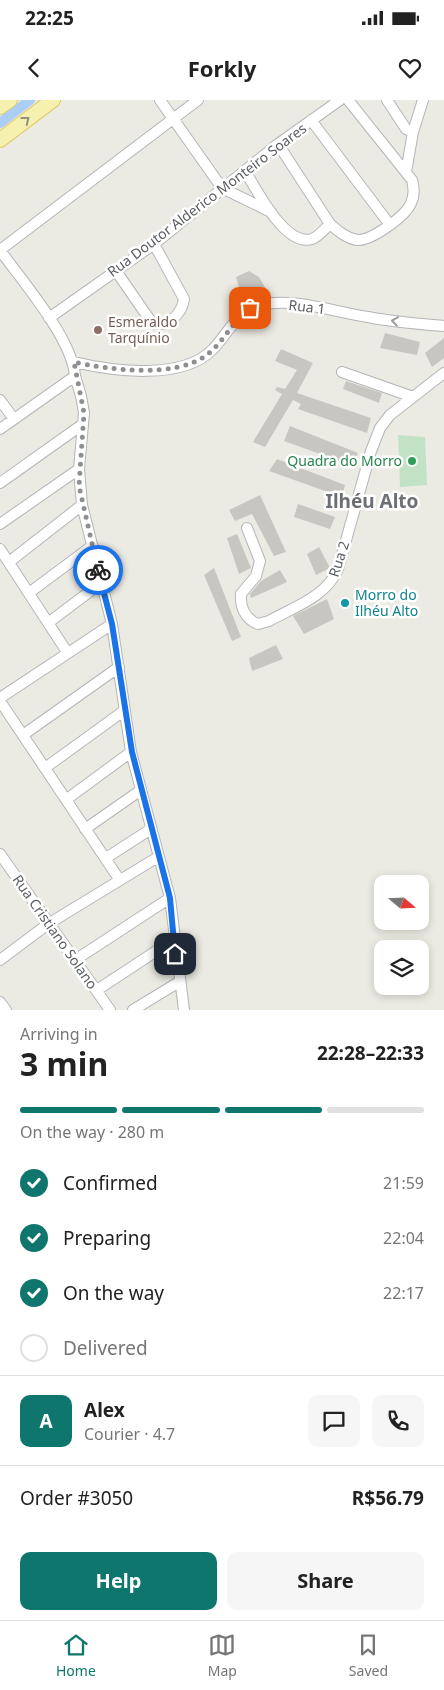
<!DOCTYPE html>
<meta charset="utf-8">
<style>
:root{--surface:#fff;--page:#f6f6f6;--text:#222;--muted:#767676;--line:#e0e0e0;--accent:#0f766e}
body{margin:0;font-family:"Noto Sans",sans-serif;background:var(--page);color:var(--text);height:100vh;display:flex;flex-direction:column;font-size:19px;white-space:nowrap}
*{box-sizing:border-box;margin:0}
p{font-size:16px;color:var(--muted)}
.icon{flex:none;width:28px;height:28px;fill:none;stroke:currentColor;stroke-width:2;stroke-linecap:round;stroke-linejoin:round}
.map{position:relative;height:910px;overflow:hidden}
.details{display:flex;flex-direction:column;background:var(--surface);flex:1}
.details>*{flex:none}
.needle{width:32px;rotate:109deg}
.buttons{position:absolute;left:374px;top:775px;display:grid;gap:10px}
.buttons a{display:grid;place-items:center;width:55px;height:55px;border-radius:10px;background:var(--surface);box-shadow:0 2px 8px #0003;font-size:25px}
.pin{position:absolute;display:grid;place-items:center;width:42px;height:42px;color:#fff;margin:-21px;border-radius:10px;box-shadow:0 2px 8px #0006}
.courier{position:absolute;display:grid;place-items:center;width:50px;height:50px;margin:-25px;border:4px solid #1a73e8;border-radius:50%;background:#fff;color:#222;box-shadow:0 1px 6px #0007}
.summary em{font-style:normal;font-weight:700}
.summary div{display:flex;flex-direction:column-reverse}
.summary{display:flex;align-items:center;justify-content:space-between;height:85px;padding:0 20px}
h1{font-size:32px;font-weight:700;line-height:38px}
.bar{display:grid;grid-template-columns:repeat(4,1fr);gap:8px 5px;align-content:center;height:60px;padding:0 20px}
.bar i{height:6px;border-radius:4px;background:var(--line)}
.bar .selected{background:var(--accent)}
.bar p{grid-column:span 4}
.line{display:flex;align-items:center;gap:12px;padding:0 20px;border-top:1px solid var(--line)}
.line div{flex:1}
.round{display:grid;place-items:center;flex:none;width:52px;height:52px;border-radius:10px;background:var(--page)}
ol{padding:0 20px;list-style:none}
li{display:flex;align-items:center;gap:15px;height:55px}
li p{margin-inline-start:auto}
li .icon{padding:5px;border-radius:50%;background:var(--accent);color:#fff;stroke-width:4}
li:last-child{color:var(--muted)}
li i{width:28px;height:28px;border:2px solid var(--line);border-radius:50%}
.cta{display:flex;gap:10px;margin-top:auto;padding:10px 20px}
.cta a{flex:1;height:58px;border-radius:10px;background:var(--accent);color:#fff;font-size:20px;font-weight:700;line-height:58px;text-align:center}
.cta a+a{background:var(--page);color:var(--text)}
.status{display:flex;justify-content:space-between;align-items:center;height:35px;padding:0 25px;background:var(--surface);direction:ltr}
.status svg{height:14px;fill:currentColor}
header{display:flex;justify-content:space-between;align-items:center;height:65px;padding:0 20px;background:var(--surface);font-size:22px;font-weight:700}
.tabs{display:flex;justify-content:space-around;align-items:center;height:70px;border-top:1px solid var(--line);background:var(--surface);font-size:14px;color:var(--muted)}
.tabs a{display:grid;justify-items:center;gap:2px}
.tabs .selected{color:var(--accent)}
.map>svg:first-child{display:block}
.green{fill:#c2e2c5}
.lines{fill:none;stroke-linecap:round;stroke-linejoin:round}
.canal{stroke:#aacef6;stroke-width:10}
.building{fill:#c8c6c0}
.minor-casing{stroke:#b4b5b9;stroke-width:12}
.major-casing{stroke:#e3ca66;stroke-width:16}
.minor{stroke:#fff;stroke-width:10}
.major{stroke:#f6f1ae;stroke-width:14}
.oneway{stroke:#91917d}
.oneway2{stroke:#9d9ea1}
.done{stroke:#8e8f8f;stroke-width:5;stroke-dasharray:0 9}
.route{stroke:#1a73e8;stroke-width:6}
.education-dot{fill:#8d6e63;stroke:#fff;stroke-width:2}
.leisure-dot{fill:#2e9e5b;stroke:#fff;stroke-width:2}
.culture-dot{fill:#0f9aa8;stroke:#fff;stroke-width:2}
.labels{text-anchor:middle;stroke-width:5;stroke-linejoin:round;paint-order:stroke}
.street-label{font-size:14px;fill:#5b5e62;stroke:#fff}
.education-label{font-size:14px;fill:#785e54;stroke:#fff;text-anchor:start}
.leisure-label{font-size:14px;fill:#27864d;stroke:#fff;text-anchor:end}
.culture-label{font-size:14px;fill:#0d838f;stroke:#fff;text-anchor:start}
.district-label{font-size:19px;font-weight:bold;fill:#6c7074;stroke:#fff}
</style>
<div class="status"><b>22:25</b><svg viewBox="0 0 49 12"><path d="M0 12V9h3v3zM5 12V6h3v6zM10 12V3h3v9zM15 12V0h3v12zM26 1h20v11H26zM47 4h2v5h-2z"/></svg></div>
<header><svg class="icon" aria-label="back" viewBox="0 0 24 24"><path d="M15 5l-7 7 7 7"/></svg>Forkly<svg class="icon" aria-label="heart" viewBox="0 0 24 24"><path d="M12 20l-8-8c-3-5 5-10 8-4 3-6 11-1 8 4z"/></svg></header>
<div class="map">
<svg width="444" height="910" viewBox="0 0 444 910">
<rect width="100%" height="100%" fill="#ecebe3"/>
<!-- green -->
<path class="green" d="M398,335L425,337L427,385L400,387Z"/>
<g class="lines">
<!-- canal -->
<path class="canal" d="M0,23L30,0"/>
</g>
<!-- building -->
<path class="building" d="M249,171L259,177L270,196L257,199L244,205L236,177Z
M385,233L420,242L417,255L380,248Z
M444,238V258L432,267L425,253Z
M281,249L313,263L297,293L371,318L367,333L298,309L301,304L293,300L265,347L253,342L282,294L275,290L277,287L285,289L297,270L275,261Z
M346,281L382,293L379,303L343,289Z
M290,326L358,353L353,366L284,341Z
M277,359L345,385L342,397L269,371Z
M260,395L286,452L274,456L252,414L235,421L229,410Z
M298,404L335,417L330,429L294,417Z
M237,434L251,468L239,474L227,438Z
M319,447L330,468L316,475L307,454Z
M214,468L241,537L232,541L204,475Z
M280,470L287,482L251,498L250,494L261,481Z
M327,499L334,519L304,534L293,516Z
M276,545L283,559L252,571L249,558Z"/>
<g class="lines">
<defs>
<path id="minor" d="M160,0L222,88L271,112
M387,0L406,29L413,32L423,0
M311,20L390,125
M278,44L330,124C338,131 346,138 357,140C371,141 406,116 411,103C415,95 414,88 412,80L348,0
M245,71C257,90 285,147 312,139C318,137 325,129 330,124
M406,72L413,32
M0,150L198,0
M0,150C22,181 72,238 75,276L0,329
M116,171L152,223C167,229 182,214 184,199L154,144
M49,218L154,144L278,44L340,0
M74,262C112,271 183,281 213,249C227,235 238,210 259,205C294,197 334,212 368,217C393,222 419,224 444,226
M342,272L413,297
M75,276L81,296L84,313L79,369L82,405L112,524L131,652L170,798L184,910
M0,300L14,319
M0,383L83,324
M0,424L79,369
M247,428L260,461L256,476L241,494C240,507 245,519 258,524L269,521C294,507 326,497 338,469L371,351L380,328L390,315L444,273
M0,449L67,552
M9,462L82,405
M29,493L92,446
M48,523L101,483
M0,598L112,524
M0,601L119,779
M23,635L119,567
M45,668L125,610
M67,699L131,652
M85,729L141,690
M0,754L110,910
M106,758L151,729
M0,860L48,824L158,757
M75,860L170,798
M97,890L173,840
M0,902L6,910
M133,910L179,882"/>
<path id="major" d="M0,7L10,0
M0,40L53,0"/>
</defs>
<!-- minor casing -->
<use href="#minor" class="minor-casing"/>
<!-- major casing -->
<use href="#major" class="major-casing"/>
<!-- minor -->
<use href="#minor" class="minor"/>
<!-- major -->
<use href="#major" class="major"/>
</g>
<!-- one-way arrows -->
<defs><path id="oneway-chevron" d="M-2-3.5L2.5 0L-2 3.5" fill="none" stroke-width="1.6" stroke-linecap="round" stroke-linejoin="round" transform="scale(1.25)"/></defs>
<use class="oneway" href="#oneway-chevron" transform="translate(26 20) rotate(-38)"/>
<use class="oneway2" href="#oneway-chevron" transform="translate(395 221) rotate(-172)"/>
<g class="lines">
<!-- done -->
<path class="done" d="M98,470L79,386L84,313L74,262C109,270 175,278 205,256C223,244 232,221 250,208"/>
<!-- route -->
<path class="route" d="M98,470L112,524L132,652L170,798L175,854"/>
</g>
<!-- markers -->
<circle class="education-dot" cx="98" cy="230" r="5"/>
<circle class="leisure-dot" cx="412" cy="361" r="5"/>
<circle class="culture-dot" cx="345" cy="503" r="5"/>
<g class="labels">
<!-- street labels -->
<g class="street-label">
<text transform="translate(207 100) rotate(-37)" y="5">Rua Doutor Alderico Monteiro Soares</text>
<text transform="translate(307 207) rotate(7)" y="5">Rua 1</text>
<text transform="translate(339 459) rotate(-72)" y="5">Rua 2</text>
<text transform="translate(55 832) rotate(55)" y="5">Rua Cristiano Solano</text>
</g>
<!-- education labels -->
<g class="education-label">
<text x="108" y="227">Esmeraldo<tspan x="108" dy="16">Tarquínio</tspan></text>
</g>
<!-- leisure labels -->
<g class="leisure-label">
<text x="402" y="366">Quadra do Morro</text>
</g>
<!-- culture labels -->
<g class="culture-label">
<text x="355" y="500">Morro do<tspan x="355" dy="16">Ilhéu Alto</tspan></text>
</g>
<!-- district labels -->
<g class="district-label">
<text x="372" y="408">Ilhéu Alto</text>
</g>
</g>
</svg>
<div class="buttons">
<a><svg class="needle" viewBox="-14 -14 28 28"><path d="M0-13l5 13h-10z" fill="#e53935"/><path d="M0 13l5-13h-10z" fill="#767676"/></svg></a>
<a><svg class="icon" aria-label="layers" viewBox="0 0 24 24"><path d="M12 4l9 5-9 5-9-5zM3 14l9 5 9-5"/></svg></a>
</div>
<div class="pin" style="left:250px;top:208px;background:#ea580c"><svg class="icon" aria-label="bag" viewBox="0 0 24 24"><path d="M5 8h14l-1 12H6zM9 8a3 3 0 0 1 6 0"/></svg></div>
<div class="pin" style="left:175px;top:854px;background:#1f2937"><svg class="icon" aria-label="home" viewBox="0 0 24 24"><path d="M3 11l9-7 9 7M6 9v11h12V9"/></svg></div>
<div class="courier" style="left:98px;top:470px"><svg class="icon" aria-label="bike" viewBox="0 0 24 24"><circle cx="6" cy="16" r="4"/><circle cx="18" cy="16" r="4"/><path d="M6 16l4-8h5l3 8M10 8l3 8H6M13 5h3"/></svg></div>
</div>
<section class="details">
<div class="summary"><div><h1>3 min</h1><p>Arriving in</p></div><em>22:28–22:33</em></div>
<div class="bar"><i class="selected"></i><i class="selected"></i><i class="selected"></i><i></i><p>On the way · 280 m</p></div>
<ol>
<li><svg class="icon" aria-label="check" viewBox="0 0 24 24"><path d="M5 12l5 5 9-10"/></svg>Confirmed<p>21:59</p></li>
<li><svg class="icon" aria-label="check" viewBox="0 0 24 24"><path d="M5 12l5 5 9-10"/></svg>Preparing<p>22:04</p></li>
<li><svg class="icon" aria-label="check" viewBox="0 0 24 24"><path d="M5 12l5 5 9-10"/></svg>On the way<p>22:17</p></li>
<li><i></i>Delivered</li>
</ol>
<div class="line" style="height:90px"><b class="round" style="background:var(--accent);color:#fff">A</b><div><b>Alex</b><p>Courier · 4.7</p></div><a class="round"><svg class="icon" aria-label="chat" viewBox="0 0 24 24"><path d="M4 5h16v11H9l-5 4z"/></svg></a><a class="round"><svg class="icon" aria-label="phone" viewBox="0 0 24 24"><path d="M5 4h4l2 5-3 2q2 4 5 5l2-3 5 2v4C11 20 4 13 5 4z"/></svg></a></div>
<div class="line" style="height:65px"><div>Order #3050</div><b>R$56.79</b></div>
<div class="cta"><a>Help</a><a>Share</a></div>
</section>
<nav class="tabs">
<a class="selected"><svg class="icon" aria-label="home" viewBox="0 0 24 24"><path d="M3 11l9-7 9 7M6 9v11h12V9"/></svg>Home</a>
<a><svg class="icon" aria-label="map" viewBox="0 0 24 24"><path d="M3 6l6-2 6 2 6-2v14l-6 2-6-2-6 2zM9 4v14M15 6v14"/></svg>Map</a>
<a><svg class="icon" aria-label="saved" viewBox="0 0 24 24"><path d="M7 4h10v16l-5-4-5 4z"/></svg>Saved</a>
</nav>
